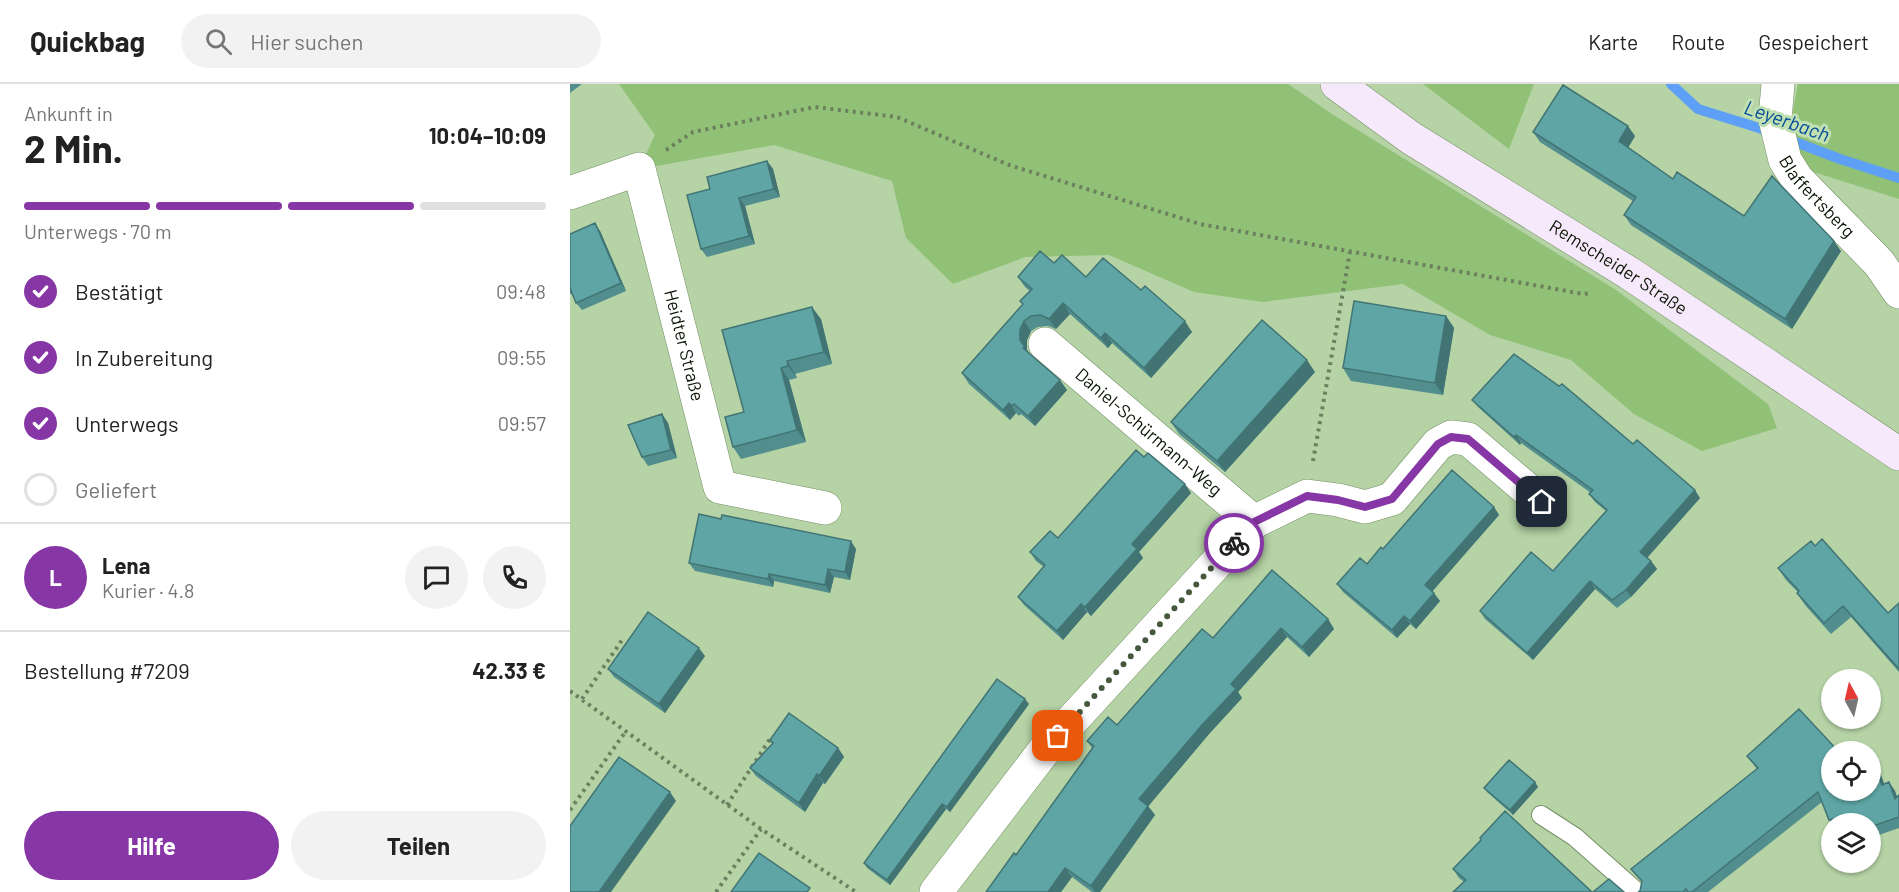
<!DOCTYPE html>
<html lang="de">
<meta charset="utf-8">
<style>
:root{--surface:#fff;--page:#f2f2f2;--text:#222;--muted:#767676;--line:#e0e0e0;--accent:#8636a5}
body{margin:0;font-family:Barlow,sans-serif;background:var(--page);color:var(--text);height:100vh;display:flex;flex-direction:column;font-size:22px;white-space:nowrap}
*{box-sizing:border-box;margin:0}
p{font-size:20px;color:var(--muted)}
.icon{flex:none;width:33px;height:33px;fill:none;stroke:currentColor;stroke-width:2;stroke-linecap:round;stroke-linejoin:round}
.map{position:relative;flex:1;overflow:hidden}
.panel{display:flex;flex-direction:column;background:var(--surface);width:570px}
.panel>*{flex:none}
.needle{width:39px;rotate:352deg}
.buttons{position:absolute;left:1251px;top:585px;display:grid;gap:12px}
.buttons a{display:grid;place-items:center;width:60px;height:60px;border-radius:50%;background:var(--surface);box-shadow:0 2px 4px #0004;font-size:30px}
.pin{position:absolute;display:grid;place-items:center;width:51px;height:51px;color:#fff;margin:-26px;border-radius:12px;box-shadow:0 3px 9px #0006}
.courier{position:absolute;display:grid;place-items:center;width:60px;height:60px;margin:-30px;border:4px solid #8636a5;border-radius:50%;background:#fff;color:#222;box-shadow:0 2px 8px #0007}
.head em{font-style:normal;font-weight:700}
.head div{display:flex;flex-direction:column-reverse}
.head{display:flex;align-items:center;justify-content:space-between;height:102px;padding:0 24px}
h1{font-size:39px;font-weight:700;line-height:45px}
.bar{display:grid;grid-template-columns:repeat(4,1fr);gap:9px 6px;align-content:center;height:72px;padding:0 24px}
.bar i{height:8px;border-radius:4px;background:var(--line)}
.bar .active{background:var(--accent)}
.bar p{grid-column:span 4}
.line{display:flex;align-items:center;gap:15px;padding:0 24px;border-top:2px solid var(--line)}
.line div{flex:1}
.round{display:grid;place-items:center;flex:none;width:63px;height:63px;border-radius:32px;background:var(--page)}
ol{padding:0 24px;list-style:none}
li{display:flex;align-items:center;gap:18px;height:66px}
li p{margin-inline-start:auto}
li .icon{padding:6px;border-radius:50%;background:var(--accent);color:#fff;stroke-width:4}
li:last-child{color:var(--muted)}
li i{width:33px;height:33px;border:3px solid var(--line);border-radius:50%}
.cta{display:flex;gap:12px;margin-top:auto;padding:12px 24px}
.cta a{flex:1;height:69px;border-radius:36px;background:var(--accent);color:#fff;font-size:24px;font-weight:700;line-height:69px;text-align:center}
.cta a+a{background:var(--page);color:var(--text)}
header{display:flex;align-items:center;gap:36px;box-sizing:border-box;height:84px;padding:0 30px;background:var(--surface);border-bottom:2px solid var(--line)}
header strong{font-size:28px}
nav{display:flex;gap:33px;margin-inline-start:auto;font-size:21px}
.search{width:420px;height:54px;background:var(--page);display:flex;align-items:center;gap:15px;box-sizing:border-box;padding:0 21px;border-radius:33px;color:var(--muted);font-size:22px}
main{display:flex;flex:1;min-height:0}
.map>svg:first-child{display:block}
.green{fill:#90c176}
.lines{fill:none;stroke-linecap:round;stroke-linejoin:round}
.stream{stroke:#5da0f6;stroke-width:10}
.service-casing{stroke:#759166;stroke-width:20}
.minor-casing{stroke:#759166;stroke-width:34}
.secondary-casing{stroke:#759166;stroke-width:34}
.path{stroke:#6b805f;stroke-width:4;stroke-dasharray:3 4.5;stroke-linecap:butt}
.service{stroke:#fff;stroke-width:18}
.minor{stroke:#fff;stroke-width:33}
.secondary{stroke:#f6e9fb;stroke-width:33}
.wall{fill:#528e8e}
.shaded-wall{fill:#427474}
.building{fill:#5fa5a5;stroke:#427474;stroke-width:1.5}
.done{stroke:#46583d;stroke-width:6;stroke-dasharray:0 10.8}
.route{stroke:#8636a5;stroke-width:8}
.labels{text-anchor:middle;stroke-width:6;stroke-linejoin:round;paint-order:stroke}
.street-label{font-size:18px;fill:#0b1505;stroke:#c1e0b2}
.water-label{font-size:20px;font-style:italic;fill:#034d98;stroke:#c1e0b2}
</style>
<header>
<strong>Quickbag</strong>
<div class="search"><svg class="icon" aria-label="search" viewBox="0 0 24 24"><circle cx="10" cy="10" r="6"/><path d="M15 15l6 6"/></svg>Hier suchen</div>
<nav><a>Karte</a><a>Route</a><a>Gespeichert</a></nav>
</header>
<main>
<section class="panel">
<div class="head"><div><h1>2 Min.</h1><p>Ankunft in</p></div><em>10:04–10:09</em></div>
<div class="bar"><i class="active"></i><i class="active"></i><i class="active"></i><i></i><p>Unterwegs · 70 m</p></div>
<ol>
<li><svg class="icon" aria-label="check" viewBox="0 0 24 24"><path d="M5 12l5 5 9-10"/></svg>Bestätigt<p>09:48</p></li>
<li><svg class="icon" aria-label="check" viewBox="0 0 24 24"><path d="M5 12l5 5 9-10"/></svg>In Zubereitung<p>09:55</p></li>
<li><svg class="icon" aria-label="check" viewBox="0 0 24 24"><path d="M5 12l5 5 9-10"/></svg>Unterwegs<p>09:57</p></li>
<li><i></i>Geliefert</li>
</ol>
<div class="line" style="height:108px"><b class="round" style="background:var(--accent);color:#fff">L</b><div><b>Lena</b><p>Kurier · 4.8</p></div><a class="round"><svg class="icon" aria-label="chat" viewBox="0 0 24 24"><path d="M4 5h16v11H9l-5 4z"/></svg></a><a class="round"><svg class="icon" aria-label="phone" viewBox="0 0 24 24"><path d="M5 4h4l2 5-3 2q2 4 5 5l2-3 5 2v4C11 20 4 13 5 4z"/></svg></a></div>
<div class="line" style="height:78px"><div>Bestellung #7209</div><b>42.33 €</b></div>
<div class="cta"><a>Hilfe</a><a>Teilen</a></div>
</section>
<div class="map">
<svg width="1329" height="808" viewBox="0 0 1329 808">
<rect width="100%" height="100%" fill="#b5d3a5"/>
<!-- green -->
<path class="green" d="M49,0H718L762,30L1046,206L1198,320L1207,344L1132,367L1064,330L1001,276L920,251L833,200L693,218L624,208L539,171L455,173L383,200L336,154L322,97L204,61L69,85L85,51Z
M853,0H964L939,65Z
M1228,0H1329V115L1231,84L1220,43Z"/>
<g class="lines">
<!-- stream -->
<path class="stream" d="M1101,0L1128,25L1189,44L1270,75L1329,94"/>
<defs>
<path id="service" d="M971,731L1005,753L1067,808"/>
<g id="minor">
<path id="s1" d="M1208,0L1205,35L1215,76L1227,95L1309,179L1329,208"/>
<path id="s2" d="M0,109L69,85L150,403L255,424"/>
<path id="s3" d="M475,260L684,438"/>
<path d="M366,808L473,668L684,438L737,412L768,416L795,423L822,415L868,360L881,353L898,355L972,418"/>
</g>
<g id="secondary">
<path id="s4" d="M767,0L841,54L1059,189L1329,370"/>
</g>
</defs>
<!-- service casing -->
<use href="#service" class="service-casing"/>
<!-- minor casing -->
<use href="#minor" class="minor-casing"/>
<!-- secondary casing -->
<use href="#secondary" class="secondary-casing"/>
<!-- path -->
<path class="path" d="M96,66L123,48L245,23L327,33L439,81L630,140L1013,210L1021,209
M743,377L780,168
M0,607L191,745L286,808
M12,615L52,556
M157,721L200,655
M0,726L56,647
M146,808L191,745"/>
<!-- service -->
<use href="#service" class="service"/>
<!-- minor -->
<use href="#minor" class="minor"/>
<!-- secondary -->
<use href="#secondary" class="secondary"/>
</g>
<!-- wall -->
<path class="wall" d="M0,0H12L0,9Z
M963,48L1065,52L1058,64L1103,95L1174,132L1271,167L1222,245L1061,141L1054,131L1063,117L970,58Z
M197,77L203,85L210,113L175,122L185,160L137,173L131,165L140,105Z
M30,147L56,207L12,226L6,219L3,210H0V150Z
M484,179L516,193L571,206L622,248L581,294L542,259L538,264L500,230L486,245L478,242L468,243L461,247L457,256V266L460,270L497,306L465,342L451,330L449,332L446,329L440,336L399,300L392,289L453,221L450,217L460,207L455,203L448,193Z
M876,232L884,244L873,311L781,297L773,284Z
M251,235L262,280L225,290L227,294L219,296L236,358L171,375L163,363L174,328Z
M745,288L655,388L609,350L601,338Z
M902,316L1063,360L1130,414L1077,474L1081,477L1087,485L1061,513L1047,524L1025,505L963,576L915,535L910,527L983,487L1036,427L1025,418L1019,410L1021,409L951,359L950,361L908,323Z
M92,330L98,339L107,374L78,382L72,373Z
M574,373L621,409L569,468L573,474L521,532L517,528L493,556L454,521L448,513L474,483L466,477L460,468L488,454Z
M924,423L929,431L862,507L870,517L846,545L840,540L827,554L773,508L767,500L797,480L813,465Z
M1245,462L1318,529L1329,519V588L1281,533L1261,550L1235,521L1227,509L1228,508L1216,496L1208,484Z
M286,465L280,496L264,493L260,509L204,497L203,503L125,487L119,479Z
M758,535L764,545L739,573L717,553L668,608L672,614L639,650L578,722L585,731L530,808H522L502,793L491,808H416L446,771L522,664L517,657L547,641L643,554Z
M135,572L95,629L44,593L38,585Z
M459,620L380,728L376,725L320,801L297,784L294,779Z
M200,656L268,664L274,673L255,700L253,699L235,728L186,692L180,684L202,660Z
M1177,672L1262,706L1310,689L1314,700L1319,698L1325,707L1327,713L1329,711V744L1300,754V740H1262L1259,736L1252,718L1138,808H1068L1070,807L1072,798L1061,785L1187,685Z
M968,703L943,731L917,708L914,704Z
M883,785L1022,808L894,798L889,794Z"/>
<!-- shaded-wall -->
<path class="shaded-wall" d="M1058,42L1065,52L1056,67L1049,57Z
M197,77L203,85L210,113L204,105Z
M169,114L175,122L185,160L179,152Z
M25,139L30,147L56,207L51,199Z
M1264,157L1271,167L1222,245L1215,235Z
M493,219L500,230L486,245L479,235Z
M242,223L251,235L262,280L254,268Z
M876,232L884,244L873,311L865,299Z
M454,237L461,247L457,256V266L462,273L453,264L450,256V246Z
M615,237L622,248L581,294L574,284Z
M535,249L542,259L538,264L531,254Z
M737,276L745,288L655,388L647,377Z
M217,277L225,290L227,294L218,282Z
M211,284L219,296L236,358L227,346Z
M490,296L497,306L465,342L458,332Z
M439,319L446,329L440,336L433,326Z
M92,330L98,339L107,374L101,366Z
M946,351L951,359L950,361L944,353Z
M615,400L621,409L569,468L573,474L521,532L515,523L562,460Z
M1125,406L1130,414L1076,475L1070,468Z
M924,423L929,431L861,509L855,501Z
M281,457L286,465L280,496L275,488Z
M1081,477L1087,485L1061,513L1056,506Z
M258,485L264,493L260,509L255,501Z
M199,490L204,497L203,503L198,495Z
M1020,497L1025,505L963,576L957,569Z
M864,509L870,517L846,545L840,537Z
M511,520L517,528L493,556L487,547Z
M834,532L840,540L827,554L822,546Z
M758,535L764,545L739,573L732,563Z
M711,544L717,553L668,608L672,614L639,650L576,725L569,715L661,600Z
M129,564L135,572L95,629L89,620Z
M455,615L459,620L380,728L377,723Z
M268,664L274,673L255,700L249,692Z
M1304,680L1310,689L1318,709L1312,701Z
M247,690L253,699L235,728L229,719Z
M965,698L968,703L943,731L940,726Z
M1319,698L1325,707L1329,719L1325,715Z
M100,708L106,717L41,808H29Z
M372,720L376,725L320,801L317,796Z
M578,722L585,731L530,808H525L521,802Z
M495,784L502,793L491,808H478Z"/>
<!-- building -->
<path class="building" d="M993,1L1058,42L1049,57L1103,95L1107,88L1174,132L1202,92L1264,157L1215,235L1054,131L1066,113L963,48Z
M197,77L204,105L169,114L179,152L131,165L117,111L140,105L137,93Z
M25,139L51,199L6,219L0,204V150Z
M470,167L484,179L492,171L516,193L533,174L571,206L575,202L615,237L574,284L535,249L531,254L493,219L479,235L471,231L461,232L454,237L450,246V256L455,263L453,264L490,296L458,332L444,320L442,322L439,319L433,326L392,289L453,220L450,217L462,205L448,193Z
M784,217L876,232L865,299L773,284Z
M242,223L254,268L217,277L218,282L211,284L227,346L163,363L155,333L174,328L152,246Z
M692,236L737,276L647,377L601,338Z
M944,270L989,302L992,300L1063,360L1067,356L1125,406L1070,468L1081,477L1056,506L1042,516L1020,497L957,569L910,527L961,468L983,487L1037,426L1019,410L1023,406L946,351L944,353L902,316Z
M92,330L101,366L72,373L58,341Z
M566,366L574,373L578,369L615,400L562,460L567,465L515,523L511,520L487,547L448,513L475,481L460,468L480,447L488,454Z
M882,386L924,423L855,501L864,509L840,537L834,532L822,546L767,500L790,474L797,480L811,463L813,465Z
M129,430L151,435L152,431L281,457L275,488L258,485L255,501L199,490L198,495L119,479Z
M1252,455L1318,529L1329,519V585L1273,522L1254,539L1227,509L1229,507L1208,484L1241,457L1245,462Z
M702,486L758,535L732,563L711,544L661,600L666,605L632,641L569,715L578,722L521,802L495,784L478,808H416L444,769L446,771L524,662L517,657L538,633L547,641L632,545L643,554Z
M78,528L129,564L89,620L38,585Z
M427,595L455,615L377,723L372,720L317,796L294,779Z
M1229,625L1269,668H1262V706H1300V682L1304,680L1312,701L1319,698L1325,715L1329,711V733L1300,743V740H1268L1266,734L1259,736L1248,708L1122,808H1118L1116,805L1113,808H1068L1070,807L1072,797L1061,785L1188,684L1177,672Z
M219,629L268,664L249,692L247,690L229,719L180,684L203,659L200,656Z
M49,673L100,708L29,808H0V742Z
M939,676L965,698L940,726L914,704Z
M935,727L1022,808H883L896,796L883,785L911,756L910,754Z
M189,769L240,804L237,808H161Z
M1039,795L1054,808H1023Z"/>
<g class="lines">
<!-- done -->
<path class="done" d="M488,652L664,459"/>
<!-- route -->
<path class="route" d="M664,459L684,438L737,412L768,416L795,423L822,415L868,360L881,353L898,355L972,418"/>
</g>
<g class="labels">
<!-- street labels -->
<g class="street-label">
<text dy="6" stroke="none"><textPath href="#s1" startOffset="126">Blaffertsberg</textPath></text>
<text dy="6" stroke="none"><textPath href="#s4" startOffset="336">Remscheider Straße</textPath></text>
<text dy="6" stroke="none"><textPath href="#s2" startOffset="255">Heidter Straße</textPath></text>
<text dy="6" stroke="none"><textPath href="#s3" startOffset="136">Daniel-Schürmann-Weg</textPath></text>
</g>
<!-- water labels -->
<g class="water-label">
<text transform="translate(1217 37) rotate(19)" y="7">Leyerbach</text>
</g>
</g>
</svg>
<div class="buttons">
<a><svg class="needle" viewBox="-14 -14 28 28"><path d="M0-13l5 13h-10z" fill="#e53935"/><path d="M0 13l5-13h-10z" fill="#767676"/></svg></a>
<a><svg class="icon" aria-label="locate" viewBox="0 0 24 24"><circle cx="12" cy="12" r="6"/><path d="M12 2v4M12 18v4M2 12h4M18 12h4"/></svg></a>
<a><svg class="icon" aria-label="layers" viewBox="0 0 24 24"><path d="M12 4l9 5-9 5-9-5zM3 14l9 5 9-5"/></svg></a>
</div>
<div class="pin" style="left:488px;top:652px;background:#ea580c"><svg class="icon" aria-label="bag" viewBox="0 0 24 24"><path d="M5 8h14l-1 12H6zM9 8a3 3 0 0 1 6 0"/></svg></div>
<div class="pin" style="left:972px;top:418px;background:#1f2937"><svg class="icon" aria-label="home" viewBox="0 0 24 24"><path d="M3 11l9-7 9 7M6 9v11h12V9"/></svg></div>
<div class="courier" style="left:664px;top:459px"><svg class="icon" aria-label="bike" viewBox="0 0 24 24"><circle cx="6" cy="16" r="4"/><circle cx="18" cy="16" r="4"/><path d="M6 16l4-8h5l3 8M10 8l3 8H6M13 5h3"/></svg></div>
</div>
</main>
